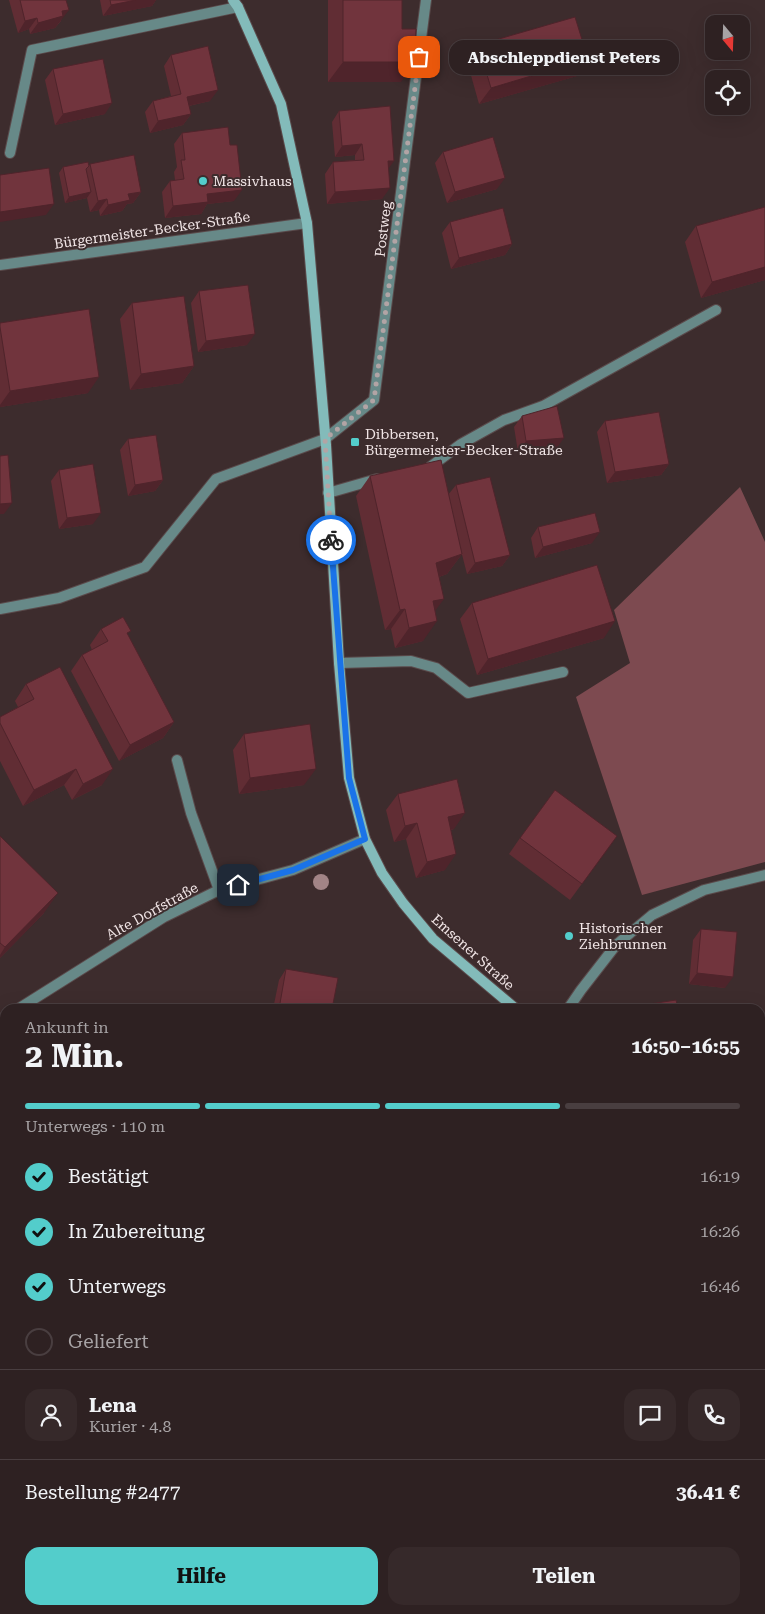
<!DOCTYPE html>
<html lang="de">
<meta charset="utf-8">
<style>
:root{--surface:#2e2122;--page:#36292a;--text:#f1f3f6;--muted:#a7a3a5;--line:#493e40;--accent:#53cdcb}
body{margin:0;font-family:"Roboto Serif",serif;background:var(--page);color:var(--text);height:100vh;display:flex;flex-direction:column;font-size:19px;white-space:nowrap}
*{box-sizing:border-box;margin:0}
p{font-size:16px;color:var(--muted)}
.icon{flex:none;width:28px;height:28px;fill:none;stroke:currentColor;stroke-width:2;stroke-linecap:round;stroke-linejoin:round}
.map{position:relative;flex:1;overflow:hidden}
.sheet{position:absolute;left:0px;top:1004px;width:765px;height:611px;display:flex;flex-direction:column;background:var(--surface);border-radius:15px 15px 0 0;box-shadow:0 5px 20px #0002,0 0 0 1px var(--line)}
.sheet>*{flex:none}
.needle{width:32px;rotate:161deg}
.tools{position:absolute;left:705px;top:15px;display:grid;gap:10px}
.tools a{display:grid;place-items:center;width:45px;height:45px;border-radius:10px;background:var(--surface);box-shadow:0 5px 20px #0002,0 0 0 1px var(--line);font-size:25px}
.pin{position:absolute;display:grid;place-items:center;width:42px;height:42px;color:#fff;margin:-21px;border-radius:10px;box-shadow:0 2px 8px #0006}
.courier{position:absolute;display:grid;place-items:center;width:50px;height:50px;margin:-25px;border:4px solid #1a73e8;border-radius:50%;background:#fff;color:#222;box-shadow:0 1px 6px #0007}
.bubble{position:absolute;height:35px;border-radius:15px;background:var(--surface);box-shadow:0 5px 20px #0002,0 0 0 1px var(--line);font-size:16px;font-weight:700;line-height:35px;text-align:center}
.summary em{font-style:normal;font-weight:700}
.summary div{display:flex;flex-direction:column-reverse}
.summary{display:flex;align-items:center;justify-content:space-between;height:85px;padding:0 25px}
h1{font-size:32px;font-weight:700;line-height:38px}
.bar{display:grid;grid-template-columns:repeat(4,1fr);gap:8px 5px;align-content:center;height:60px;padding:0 25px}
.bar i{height:6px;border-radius:4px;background:var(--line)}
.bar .active{background:var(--accent)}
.bar p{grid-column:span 4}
.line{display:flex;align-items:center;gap:12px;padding:0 25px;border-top:1px solid var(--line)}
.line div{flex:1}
.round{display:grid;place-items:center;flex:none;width:52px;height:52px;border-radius:15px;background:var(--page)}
ol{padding:0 25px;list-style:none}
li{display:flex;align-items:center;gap:15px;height:55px}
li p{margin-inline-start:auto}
li .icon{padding:5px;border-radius:50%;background:var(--accent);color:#111;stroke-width:4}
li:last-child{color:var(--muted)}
li i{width:28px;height:28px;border:2px solid var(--line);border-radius:50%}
.primary-button{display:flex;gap:10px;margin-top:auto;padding:10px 25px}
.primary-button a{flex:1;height:58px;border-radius:15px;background:var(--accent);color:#111;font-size:20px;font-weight:700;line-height:58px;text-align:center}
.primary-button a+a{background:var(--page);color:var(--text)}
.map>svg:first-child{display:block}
.green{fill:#7d4a50}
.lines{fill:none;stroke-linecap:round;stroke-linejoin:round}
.lane-casing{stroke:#5a4a4b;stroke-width:12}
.street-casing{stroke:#5a4a4b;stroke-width:12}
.secondary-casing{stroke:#5a4a4b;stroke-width:12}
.lane{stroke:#678988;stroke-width:10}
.street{stroke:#678988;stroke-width:10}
.secondary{stroke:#83bbba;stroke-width:10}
.tree{fill:#a28486}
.wall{fill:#612d34}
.shaded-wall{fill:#4f242b}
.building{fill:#71343d;stroke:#4f242b}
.done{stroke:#b2a4a5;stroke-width:5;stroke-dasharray:0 9}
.route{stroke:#1a73e8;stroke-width:6}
.poi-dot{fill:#53cdcb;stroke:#3d2c2d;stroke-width:2}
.labels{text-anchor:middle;stroke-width:4;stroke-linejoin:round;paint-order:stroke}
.poi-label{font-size:14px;fill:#f1e5e6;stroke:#3d2c2d;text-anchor:start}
.street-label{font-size:14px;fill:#f1e5e6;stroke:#3d2c2d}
</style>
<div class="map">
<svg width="765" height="1614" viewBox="0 0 765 1614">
<rect width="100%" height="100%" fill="#3d2c2d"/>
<!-- green -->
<path class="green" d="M740,487L765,542V862L642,895L576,697L630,663L614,610Z
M5,1040V1207L0,1208V1043Z"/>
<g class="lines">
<defs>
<path id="lane" d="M430,467L461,444L504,420L543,406L716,310
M328,493L377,479
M339,663L411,661L436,668L468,693L563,672
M177,760L191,813L219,890
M760,1278L765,1274
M760,1364L765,1360
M291,1610L297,1614
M209,1614L215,1610"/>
<path id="street" d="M10,153L32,50L238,7
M0,265L307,223
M0,609L59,598L145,567L216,479L325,439L374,400L426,0
M18,1009L164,917L219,890L293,870L365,839
M568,1009L581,990L616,945L652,915L704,890L765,875
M0,1020L5,1017
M0,1274L5,1273
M570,1610L571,1614"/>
<path id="secondary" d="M233,0L238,7L281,104L307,223L326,445L339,663L349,778L365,839L382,873L403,903L433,939L516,1009
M760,1262L765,1267"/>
</defs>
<!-- lane casing -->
<use href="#lane" class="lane-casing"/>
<!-- street casing -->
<use href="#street" class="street-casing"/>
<!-- secondary casing -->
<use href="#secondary" class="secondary-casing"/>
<!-- lane -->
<use href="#lane" class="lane"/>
<!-- street -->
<use href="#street" class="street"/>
<!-- secondary -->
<use href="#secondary" class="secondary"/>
</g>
<!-- trees -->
<circle class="tree" cx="321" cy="882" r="8"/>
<!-- wall -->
<path class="wall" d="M9,0H66L61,21L55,28L30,34L29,29L18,33Z
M100,0H156L152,6L103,16Z
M328,0H402L401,82H328Z
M478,45L577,76L479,104L467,61Z
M171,55L210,101L189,106L191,114L183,125L150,133L145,112L153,101L171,96L164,66Z
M53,69L105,114L55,125L45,80Z
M339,111L388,169L382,199L327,204L325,174L333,162L355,160V155L335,157L332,122Z
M182,133L230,145L234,201L207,204L201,214L165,218L162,192L170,181L175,180L174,172L177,167L174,144Z
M443,152L497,189L447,203L435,163Z
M90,164L141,192L133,203L127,204L122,211L100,216L99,210L90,212L87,198L65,203L59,173L63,167L89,166Z
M765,207V280L701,298L685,242L696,226Z
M450,222L512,244L505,255L451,269L442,233Z
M199,291L247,345L198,352L191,303Z
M132,303L194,366L182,383L130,390L120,319Z
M0,323L88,393L0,407Z
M522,416L556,449L518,452L514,427Z
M605,421L669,464L661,475L607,483L597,432Z
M128,439L163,480L155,491L128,496L120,450Z
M59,470L93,524L59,529L51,481Z
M370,476L448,495L456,485L510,555L502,566L467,574L457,535L462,554L447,574L439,577L435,612L423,641L395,648L391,629L385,630L356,496Z
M538,527L592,543L535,558L531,538Z
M472,603L604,638L477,675L460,619Z
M101,629L128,635L174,722L163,738L119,761L71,671L82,655L92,650L90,645Z
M26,684L102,785L72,800L64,785L23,806L0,761V717L18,707L15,701Z
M244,734L304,785L239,794L233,750Z
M398,794L454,829L451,830L445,870L416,878L406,839L394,842L386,810Z
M0,836L44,913L0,958Z
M617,836L570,900L509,854L520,838Z
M701,929L725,988L689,984L693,940Z
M286,969L332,1009H273L279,980Z
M765,1149V1213L760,1208V1154Z
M765,1389V1453L762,1456L760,1454V1394Z
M12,1610H110V1614H11V1612Z
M459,1610H514L515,1614H460Z
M578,1610H621L619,1614H579Z"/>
<!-- shaded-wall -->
<path class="shaded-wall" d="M136,0H156L152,6L103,16L111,5Z
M69,10L55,28L30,34L38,23L62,11Z
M37,18L29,29L18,33L25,21Z
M588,59L577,76L479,104L491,88Z
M343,62H415L401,82H328Z
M218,90L210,101L179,108L187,97Z
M112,103L105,114L55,125L63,114Z
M191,114L183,125L150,133L158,121Z
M362,144L355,155L335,157L342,146Z
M388,161H394L386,172Z
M505,178L497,189L447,203L455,192Z
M390,188L382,199L327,204L335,192Z
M242,190L234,201L207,204L201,214L165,218L173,206L207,194Z
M91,192L87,198L65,203L69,197Z
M141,192L133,203L127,204L122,211L100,216L108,205L128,194Z
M107,199L99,210L90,212L98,201Z
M54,204L46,215L0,222V212Z
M512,244L505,255L451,269L459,258Z
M765,267V280L701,298L712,282Z
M255,334L247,345L198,352L206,341Z
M194,366L182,383L130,390L141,374Z
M99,377L88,393L0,407V405L10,391Z
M564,438L556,449L518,452L526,441Z
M669,464L661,475L607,483L615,472Z
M163,480L155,491L128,496L135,485Z
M12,503L4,514H0V504Z
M101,513L93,524L59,529L67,518Z
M600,532L592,543L535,558L543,547Z
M462,554L447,574L421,583L436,563Z
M510,555L502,566L467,574L475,563Z
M444,599L429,619L433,601Z
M405,609L391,629L385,630L400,610Z
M437,621L423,641L395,648L409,628Z
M615,621L604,638L477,675L488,659Z
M174,722L163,738L119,761L130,745Z
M76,769L64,785L23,806L34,790Z
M113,769L102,785L72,800L83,784Z
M316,769L304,785L239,794L250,778Z
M465,813L454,829L436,833L448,817Z
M417,823L406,839L394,842L405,826Z
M617,836L606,852L570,900L582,884Z
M456,854L445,870L416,878L427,862Z
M58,893L44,913L0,958V955L5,947Z
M697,973L733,977L725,988L689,984Z
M765,1331V1335L760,1340V1336Z
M5,1392V1400L0,1402V1394Z
M765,1563V1566L760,1571V1568Z
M617,1610H621L619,1614H607Z"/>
<!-- building -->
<path class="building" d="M20,0H66L69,10L62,11L63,16L38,23L37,18L25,21Z
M110,0H136L111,5Z
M343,0H402V29H416L415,62H343Z
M575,17L588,59L491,88L478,45Z
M208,46L218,90L187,97L191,114L158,121L153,101L181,94L171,55Z
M103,59L112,103L63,114L53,69Z
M390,106L394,161H388L390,188L335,192L333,162L364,160L362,144L342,146L339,111Z
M228,127L230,145H237L242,190L207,194L208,202L173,206L170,181L184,179L181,160H185L182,133Z
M493,137L505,178L455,192L443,152Z
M134,155L141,192L128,194L130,200L108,205L107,199L98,201L90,164Z
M88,162L89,166L86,169L91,192L69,197L63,167Z
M49,168L54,204L0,212V175Z
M765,207V267L712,282L696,226Z
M503,208L512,244L459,258L450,222Z
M248,285L255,334L206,341L199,291Z
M184,296L194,366L141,374L132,303Z
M89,309L99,377L10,391L0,327V323Z
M557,406L564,438L526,441L522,416Z
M659,412L669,464L615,472L605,421Z
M156,435L163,480L135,485L128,439Z
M8,455L12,503L0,504V456Z
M441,460L462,554L436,563L444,599L433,601L437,621L409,628L405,609L400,610L370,476Z
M93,464L101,513L67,518L59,470Z
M490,477L510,555L475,563L456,485Z
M595,513L600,532L543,547L538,527Z
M597,565L615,621L488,659L472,603Z
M123,617L131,631L127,633L174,722L130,745L82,655L108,641L101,629Z
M60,667L113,769L83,784L76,769L34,790L0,723V717L34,699L26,684Z
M310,724L316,769L250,778L244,734Z
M457,779L465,813L448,817L456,854L427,862L417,823L405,826L398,794Z
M555,790L617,836L582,884L520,838Z
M0,836L58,893L5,947L0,943Z
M701,929L737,932L733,977L697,973Z
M286,969L338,978L332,1009H279Z
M676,1000L678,1009H624V1008Z
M462,1007V1009H382Z
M765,1149V1186L760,1181V1154Z
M760,1300L765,1305V1331L760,1336Z
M4,1357L5,1358V1392L0,1394V1358Z
M765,1389V1440L760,1435V1394Z
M765,1523V1563L760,1568V1528Z
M24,1610H110V1614H25Z
M269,1610H288L290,1614H259Z
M469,1610H514L515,1614H470Z
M589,1610H620L607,1614H590Z"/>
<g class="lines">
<!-- done -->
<path class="done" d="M331,540L325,439L374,400L419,57"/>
<!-- route -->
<path class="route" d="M238,885L293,870L365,839L349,778L331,540"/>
</g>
<!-- markers -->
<g class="poi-dot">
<circle cx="203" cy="181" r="5"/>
<rect x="350" y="437" width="10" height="10" rx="2.5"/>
<circle cx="569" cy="936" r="5"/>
</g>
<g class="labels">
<!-- poi labels -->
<g class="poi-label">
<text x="213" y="186">Massivhaus</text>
<text x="365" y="439">Dibbersen,<tspan x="365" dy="16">Bürgermeister-Becker-Straße</tspan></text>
<text x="579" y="933">Historischer<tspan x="579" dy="16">Ziehbrunnen</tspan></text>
</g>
<!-- street labels -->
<g class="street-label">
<text transform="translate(383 229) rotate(-83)" y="5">Postweg</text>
<text transform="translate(152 230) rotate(-8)" y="5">Bürgermeister-Becker-Straße</text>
<text transform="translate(152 911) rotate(-29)" y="5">Alte Dorfstraße</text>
<text transform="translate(473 952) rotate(42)" y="5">Emsener Straße</text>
</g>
</g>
</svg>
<div class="tools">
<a><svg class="needle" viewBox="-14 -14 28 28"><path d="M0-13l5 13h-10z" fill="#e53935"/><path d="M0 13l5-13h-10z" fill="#a7a3a5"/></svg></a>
<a><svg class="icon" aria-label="locate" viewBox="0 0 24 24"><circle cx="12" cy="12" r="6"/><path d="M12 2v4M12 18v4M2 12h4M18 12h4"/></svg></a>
</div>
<div class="pin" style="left:419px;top:57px;background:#ea580c"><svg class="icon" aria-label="bag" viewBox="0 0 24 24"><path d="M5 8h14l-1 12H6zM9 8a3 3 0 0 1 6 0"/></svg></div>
<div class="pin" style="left:238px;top:885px;background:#1f2937"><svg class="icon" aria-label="home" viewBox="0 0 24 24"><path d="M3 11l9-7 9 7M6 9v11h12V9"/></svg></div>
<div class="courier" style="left:331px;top:540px"><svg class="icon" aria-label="bike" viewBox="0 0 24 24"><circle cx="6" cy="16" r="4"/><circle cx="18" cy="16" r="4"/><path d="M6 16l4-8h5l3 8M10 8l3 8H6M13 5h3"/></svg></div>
<div class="bubble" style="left:449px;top:40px;width:230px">Abschleppdienst Peters</div>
<section class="sheet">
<div class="summary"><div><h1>2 Min.</h1><p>Ankunft in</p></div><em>16:50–16:55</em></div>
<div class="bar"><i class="active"></i><i class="active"></i><i class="active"></i><i></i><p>Unterwegs · 110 m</p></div>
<ol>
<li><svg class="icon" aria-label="check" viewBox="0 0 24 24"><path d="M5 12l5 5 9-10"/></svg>Bestätigt<p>16:19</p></li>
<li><svg class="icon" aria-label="check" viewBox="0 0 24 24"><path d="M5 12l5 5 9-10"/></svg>In Zubereitung<p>16:26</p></li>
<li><svg class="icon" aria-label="check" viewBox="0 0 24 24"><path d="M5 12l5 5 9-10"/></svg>Unterwegs<p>16:46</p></li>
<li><i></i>Geliefert</li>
</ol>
<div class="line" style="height:90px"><a class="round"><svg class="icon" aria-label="person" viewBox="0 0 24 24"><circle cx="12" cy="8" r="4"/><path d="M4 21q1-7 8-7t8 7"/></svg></a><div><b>Lena</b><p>Kurier · 4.8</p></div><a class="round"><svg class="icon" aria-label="chat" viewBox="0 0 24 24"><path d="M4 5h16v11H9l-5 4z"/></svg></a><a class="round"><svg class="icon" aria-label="phone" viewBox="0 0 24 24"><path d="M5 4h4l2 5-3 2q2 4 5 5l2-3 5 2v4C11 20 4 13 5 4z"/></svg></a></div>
<div class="line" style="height:65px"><div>Bestellung #2477</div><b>36.41 €</b></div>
<div class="primary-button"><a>Hilfe</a><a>Teilen</a></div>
</section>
</div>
